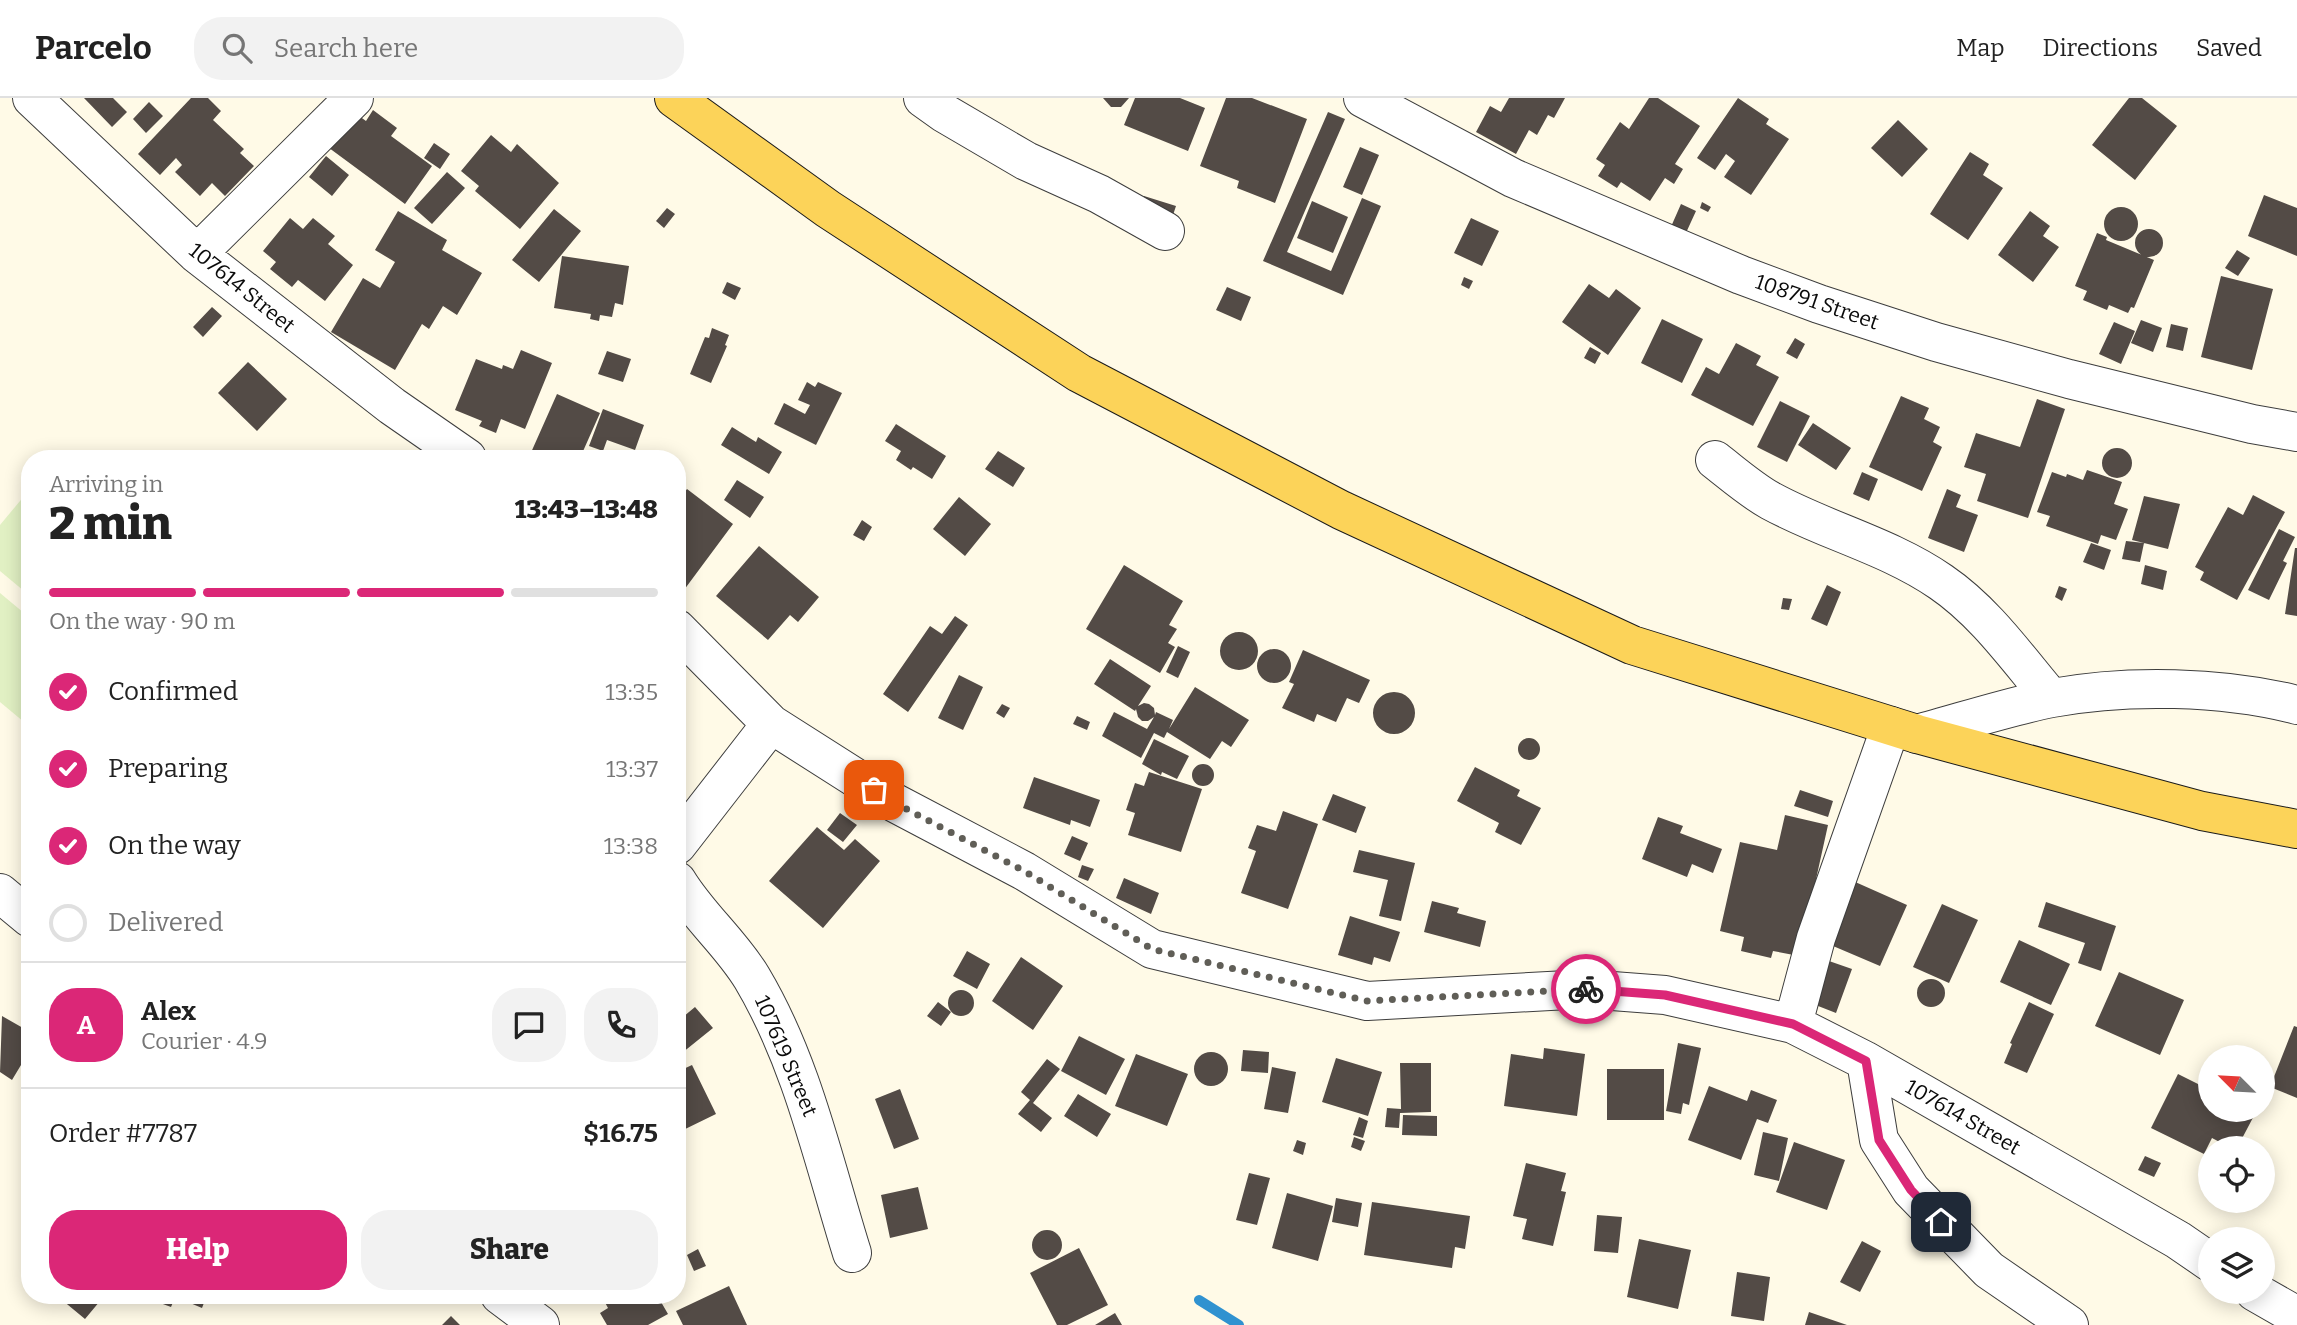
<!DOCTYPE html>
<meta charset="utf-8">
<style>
:root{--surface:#fff;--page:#f2f2f2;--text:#222;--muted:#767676;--line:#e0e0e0;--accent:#db2777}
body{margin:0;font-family:Bitter,serif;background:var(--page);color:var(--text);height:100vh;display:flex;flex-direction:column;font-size:26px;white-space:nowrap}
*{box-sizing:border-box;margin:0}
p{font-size:23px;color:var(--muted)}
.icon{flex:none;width:38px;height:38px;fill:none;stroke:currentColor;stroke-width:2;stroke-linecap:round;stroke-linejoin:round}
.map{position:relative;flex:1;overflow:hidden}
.side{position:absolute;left:21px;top:352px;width:665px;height:854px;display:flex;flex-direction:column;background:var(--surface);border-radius:28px;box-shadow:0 4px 18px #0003}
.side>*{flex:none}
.needle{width:46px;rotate:294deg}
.controls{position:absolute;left:2198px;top:947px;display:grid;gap:14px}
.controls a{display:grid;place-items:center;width:77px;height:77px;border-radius:50%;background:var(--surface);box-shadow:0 4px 18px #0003;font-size:35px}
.pin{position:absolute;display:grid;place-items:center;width:60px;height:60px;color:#fff;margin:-30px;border-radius:14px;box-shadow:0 4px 10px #0006}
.courier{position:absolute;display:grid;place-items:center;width:70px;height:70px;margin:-35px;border:5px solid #db2777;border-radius:50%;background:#fff;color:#222;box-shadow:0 2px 9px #0007}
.head em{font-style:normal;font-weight:800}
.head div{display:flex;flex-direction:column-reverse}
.head{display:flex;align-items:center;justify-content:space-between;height:119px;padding:0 28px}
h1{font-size:46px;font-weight:800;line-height:52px}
.bar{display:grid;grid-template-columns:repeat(4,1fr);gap:10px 7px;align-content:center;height:84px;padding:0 28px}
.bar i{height:9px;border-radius:5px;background:var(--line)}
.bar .current{background:var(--accent)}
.bar p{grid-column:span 4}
.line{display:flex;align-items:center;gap:18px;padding:0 28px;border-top:2px solid var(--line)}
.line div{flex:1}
.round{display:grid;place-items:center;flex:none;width:74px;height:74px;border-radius:28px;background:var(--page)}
ol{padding:0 28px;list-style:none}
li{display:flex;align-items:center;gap:21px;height:77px}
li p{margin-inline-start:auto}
li .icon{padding:7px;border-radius:50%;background:var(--accent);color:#fff;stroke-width:4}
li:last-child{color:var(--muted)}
li i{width:38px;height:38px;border:4px solid var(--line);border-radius:50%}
.button{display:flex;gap:14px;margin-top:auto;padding:14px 28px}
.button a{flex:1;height:80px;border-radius:28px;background:var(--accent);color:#fff;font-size:28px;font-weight:800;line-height:80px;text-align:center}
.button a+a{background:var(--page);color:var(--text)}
header{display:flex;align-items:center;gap:42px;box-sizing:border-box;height:98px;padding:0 35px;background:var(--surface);border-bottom:2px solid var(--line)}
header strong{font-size:33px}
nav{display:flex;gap:38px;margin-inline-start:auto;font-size:24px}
.search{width:490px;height:63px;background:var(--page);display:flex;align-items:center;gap:18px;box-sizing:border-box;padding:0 24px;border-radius:28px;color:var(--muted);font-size:26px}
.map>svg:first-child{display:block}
.pitch{fill:#e1f0c3}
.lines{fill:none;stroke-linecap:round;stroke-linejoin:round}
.stream{stroke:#3092d0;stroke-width:10}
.building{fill:#534b46}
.minor-casing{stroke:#3d3d3d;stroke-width:40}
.major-casing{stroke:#1b1b1b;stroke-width:40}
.minor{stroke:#fff;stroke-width:38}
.major{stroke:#fcd359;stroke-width:38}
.done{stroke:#605e57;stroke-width:7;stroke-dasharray:0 12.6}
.route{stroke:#db2777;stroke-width:9}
.labels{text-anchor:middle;stroke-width:7;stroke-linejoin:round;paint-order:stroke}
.street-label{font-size:21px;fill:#0a0a0a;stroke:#fff}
</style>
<header>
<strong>Parcelo</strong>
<div class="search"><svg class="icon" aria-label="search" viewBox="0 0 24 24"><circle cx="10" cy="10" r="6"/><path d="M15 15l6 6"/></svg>Search here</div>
<nav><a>Map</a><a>Directions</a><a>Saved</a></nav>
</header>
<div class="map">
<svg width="2297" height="1227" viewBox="0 0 2297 1227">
<rect width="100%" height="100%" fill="#fffae7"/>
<!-- pitch -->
<path class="pitch" d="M30,391V498L0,473V427Z
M0,495L30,520V629L0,604Z"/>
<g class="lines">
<!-- stream -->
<path class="stream" d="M1199,1202L1239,1227"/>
</g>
<!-- building -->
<path class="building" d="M84,0H113L127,14L112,29Z
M191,0H208L221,13L213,22L244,51L240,55L254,68L225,98L212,85L200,98L175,74L182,67L176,60L160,77L138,56Z
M1103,0H1129L1121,9H1111Z
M1135,0H1180L1205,10L1188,53L1124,27Z
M1226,0H1252L1307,21L1275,105L1237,90L1239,83L1200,68Z
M1509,0H1565L1554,20L1548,17L1537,37L1529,32L1516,56L1476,34L1490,8L1501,14Z
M1649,0H1658L1700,28L1675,66L1683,71L1674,86L1665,80L1650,103L1621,84L1617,90L1598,78L1605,67L1596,61L1620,24L1629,31Z
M1738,0L1769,21L1766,26L1789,41L1751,97L1724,79L1735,63L1726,56L1715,72L1697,60Z
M2129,0H2142L2177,28L2135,82L2092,47Z
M149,4L163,18L146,35L133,21Z
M348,10L366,23L373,12L397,30L391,38L432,68L405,106L321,44Z
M1328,14L1345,21L1287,154L1331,173L1362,100L1381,108L1343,197L1263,163Z
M1898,22L1928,51L1902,79L1871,50Z
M491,37L511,54L517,46L559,85L520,131L475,93L479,88L461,73Z
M434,45L450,56L440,71L424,60Z
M1360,49L1379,57L1362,97L1343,89Z
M1970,54L1989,66L1983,77L2003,90L1968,142L1930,116Z
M326,58L349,77L332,98L309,79Z
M447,74L465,90L432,126L414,110Z
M2264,97L2297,110V158L2248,138Z
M1144,98L1176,108L1171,123L1138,113Z
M1312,103L1348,119L1333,155L1297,140Z
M1702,104L1711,109L1708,114L1700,110Z
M1681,106L1696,113L1685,137L1670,131Z
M2104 126a17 17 0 1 1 34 0a17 17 0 1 1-34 0Z
M667,110L675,116L664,130L656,123Z
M554,111L581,133L539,184L512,162Z
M398,113L447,142L442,152L482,175L457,217L443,208L429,231L422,226L395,272L331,234L363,180L380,190L395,164L375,152Z
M2030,113L2050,128L2043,138L2059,149L2033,184L1998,157Z
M290,120L303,131L313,120L335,138L328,146L353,167L325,203L298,182L292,189L270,171L276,164L263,153Z
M1471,120L1499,133L1482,168L1454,155Z
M2135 145a14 14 0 1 1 28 0a14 14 0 1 1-28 0Z
M2097,135L2107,139L2106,142L2154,162L2134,210L2131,209L2128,215L2109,207L2107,212L2083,202L2087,193L2075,188Z
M2237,152L2250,160L2238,178L2225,170Z
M562,158L629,168L623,207L615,205L612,219L600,217L599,223L590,221L591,216L554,210Z
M2221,178L2273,191L2252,272L2201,259Z
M1464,179L1473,183L1469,191L1461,187Z
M727,184L741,190L735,202L722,195Z
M1589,186L1609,200L1616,191L1641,210L1608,257L1562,224Z
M1227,189L1251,199L1241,223L1216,212Z
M212,209L222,218L203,239L193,229Z
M1662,221L1703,241L1682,285L1641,265Z
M2141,222L2162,230L2153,254L2131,245Z
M2114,224L2135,233L2121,266L2099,256Z
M2171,226L2188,230L2183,253L2166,249Z
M712,230L729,237L725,247L727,248L711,285L690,276L705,239L709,240Z
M1795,240L1805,246L1797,261L1786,255Z
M1736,245L1761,258L1756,267L1779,279L1753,328L1691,297L1706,269L1719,276Z
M1590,249L1601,255L1595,266L1584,260Z
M521,252L552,265L525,331L501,321L496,335L479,328L482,323L455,312L476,261L502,271L503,267L513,271Z
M607,253L631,261L623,284L598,276Z
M248,264L287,301L257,333L218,295Z
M807,284L815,289L818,284L842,295L816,347L774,326L784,305L805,316L810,307L798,302Z
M557,296L600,315L580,360H533L529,359Z
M1901,298L1929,310L1924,321L1940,329L1933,344L1942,349L1922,393L1869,369Z
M2037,301L2065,311L2028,420L1977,403L1986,376L1964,369L1976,335L2020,349Z
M1780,303L1810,318L1787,364L1757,349Z
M603,311L644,327L635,352L607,342L603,353L589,348Z
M1813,325L1851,350L1836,372L1798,347Z
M896,326L946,358L932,381L913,369L911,372L896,362L901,353L885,343Z
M732,329L756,344L758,339L782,354L769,376L721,347Z
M2102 365a15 15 0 1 1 30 0a15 15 0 1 1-30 0Z
M998,353L1025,370L1013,389L985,371Z
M2087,372L2122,384L2114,406L2128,411L2116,442L2101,437L2098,446L2046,428L2050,418L2037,414L2052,374L2066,379L2067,376L2083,382Z
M1862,374L1878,381L1869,403L1853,396Z
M737,382L764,399L750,420L724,402Z
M687,391L733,426L684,492L677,488V404Z
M1947,391L1961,397L1956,409L1978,417L1964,454L1928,440Z
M2253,397L2285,414L2237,502L2200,482L2204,474L2195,469L2228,409L2243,417Z
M2144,398L2180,406L2168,451L2132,442Z
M959,399L991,426L965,458L933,431Z
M862,422L872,429L864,443L853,437Z
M2279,431L2295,439L2283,463L2287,465L2269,502L2248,492Z
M2126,443L2144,445L2140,464L2122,461Z
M2091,445L2111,452L2104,472L2083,464Z
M759,448L819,499L798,524L790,517L768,542L716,498Z
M2295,450H2297V518L2285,516Z
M1124,467L1183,503L1169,527L1177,531L1168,545L1175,549L1160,575L1086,531Z
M2145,467L2167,473L2163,492L2141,486Z
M1827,487L1841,494L1827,528L1811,521Z
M2059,488L2067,491L2062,503L2055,499Z
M1783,500L1792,501L1789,512L1781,511Z
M955,518L968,527L908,614L883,596L930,528L942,536Z
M1220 553a19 19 0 1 1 38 0a19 19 0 1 1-38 0Z
M1178,548L1190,554L1178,580L1166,574Z
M1257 568a17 17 0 1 1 34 0a17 17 0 1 1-34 0Z
M1303,552L1370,582L1359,605L1347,600L1336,624L1317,616L1314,624L1282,610L1294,586L1289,584Z
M1110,561L1151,588L1138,608L1144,605L1149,606L1154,610L1155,617L1156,614L1173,622L1169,631L1195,589L1249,622L1231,649L1222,643L1210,661L1167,634L1164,640L1154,635L1141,660L1102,638L1114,614L1147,631L1154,619L1148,623H1142L1138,619L1136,611L1135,613L1094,586Z
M959,577L983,589L963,632L938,620Z
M1373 615a21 21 0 1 1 42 0a21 21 0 1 1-42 0Z
M1002,606L1010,610L1004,620L996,615Z
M1077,618L1090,624L1087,632L1073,626Z
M1518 651a11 11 0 1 1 22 0a11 11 0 1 1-22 0Z
M1154,641L1189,658L1177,681L1162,674L1161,677L1142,666Z
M1192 677a11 11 0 1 1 22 0a11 11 0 1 1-22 0Z
M1475,669L1520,692L1517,698L1541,710L1521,747L1495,734L1499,725L1457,703Z
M1149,674L1202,691L1181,754L1128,737L1135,715L1126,712L1135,685L1144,688Z
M1034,679L1100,702L1090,729L1071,722L1070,727L1023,710Z
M1800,692L1833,703L1828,719L1794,708Z
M1333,696L1366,709L1356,735L1322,722Z
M1283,713L1318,726L1288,811L1241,795L1256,753L1248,750L1257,727L1276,733Z
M840,715L857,727L843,744L827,732Z
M1785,717L1828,727L1799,858L1773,853L1771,860L1741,853L1744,839L1720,833L1740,744L1777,752Z
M1658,719L1683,728L1680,735L1722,751L1713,775L1692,766L1687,779L1642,761Z
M817,729L844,752L855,741L880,763L823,830L769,783Z
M1072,738L1088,745L1080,763L1064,756Z
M1359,752L1415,765L1401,823L1379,818L1388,782L1353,774Z
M1082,767L1094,771L1088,783L1078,779Z
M1124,780L1159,795L1151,816L1116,800Z
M1853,783L1907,807L1880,868L1826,845Z
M1432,803L1459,810L1457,815L1486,823L1480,849L1424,834Z
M2046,804L2116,828L2101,873L2078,865L2085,845L2038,829Z
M1942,806L1978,822L1949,885L1913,869Z
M1350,818L1400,834L1390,864L1374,859L1372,867L1338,857Z
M2019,842L2070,866L2051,907L2000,884Z
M967,853L990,866L977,891L953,878Z
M1021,859L1063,888L1033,932L992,903Z
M1829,863L1852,871L1836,915L1813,906Z
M2119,874L2184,902L2160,957L2095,928Z
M1917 895a14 14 0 1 1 28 0a14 14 0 1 1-28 0Z
M948 905a13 13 0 1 1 26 0a13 13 0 1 1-26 0Z
M938,904L951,914L941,928L927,918Z
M2029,904L2054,916L2027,975L2004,965L2012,946L2010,945Z
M695,909L713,930L677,959V924Z
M2,918L30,934V952L12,982L0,974Z
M2294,928L2297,929V1000L2270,989Z
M1079,938L1125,961L1106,997L1061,973Z
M1678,945L1701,950L1689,1007L1683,1005L1681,1016L1666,1013Z
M1544,950L1585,956L1577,1018L1504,1008L1511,956L1543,961Z
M1243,952L1269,954L1268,975L1241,973Z
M1194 971a17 17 0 1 1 34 0a17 17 0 1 1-34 0Z
M1136,956L1188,976L1167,1028L1115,1008Z
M1336,960L1382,974L1368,1018L1322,1004Z
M1047,961L1060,971L1033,1005L1052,1020L1041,1034L1018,1016L1030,1002L1021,994Z
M1400,965H1431V1014L1400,1015L1399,1030L1385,1029L1387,1010L1401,1011Z
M692,967L716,1016L677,1035V974Z
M1272,969L1296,974L1288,1015L1264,1011Z
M1607,971H1664V1022H1607Z
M2205,971L2210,974V1012H2257L2237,1050H2231L2212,1040L2204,1056L2151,1030L2178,976L2198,986Z
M1709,988L1747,1003L1751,992L1777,1002L1768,1025L1757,1021L1741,1062L1688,1042Z
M900,991L919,1041L894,1051L875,1001Z
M1078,996L1111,1016L1097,1039L1064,1018Z
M1403,1017L1437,1018V1038L1402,1037Z
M1359,1019L1368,1023L1363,1040L1353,1037Z
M1763,1034L1788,1040L1779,1083L1754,1077Z
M1354,1039L1365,1043L1361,1053L1351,1049Z
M1297,1042L1306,1045L1303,1057L1293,1053Z
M1794,1044L1845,1062L1827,1112L1776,1094Z
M2145,1058L2161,1065L2154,1079L2138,1072Z
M1526,1065L1566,1075L1561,1093L1566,1094L1553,1148L1522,1141L1527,1121L1513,1118Z
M1249,1075L1270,1080L1257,1127L1236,1122Z
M918,1089L928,1131L890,1140L881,1097Z
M1287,1095L1333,1108L1318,1163L1272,1150Z
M1336,1100L1362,1105L1358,1129L1332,1124Z
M1372,1104L1470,1118L1465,1151L1455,1149L1452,1170L1364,1157Z
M1597,1117L1622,1119L1618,1155L1594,1153Z
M1032 1147a15 15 0 1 1 30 0a15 15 0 1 1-30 0Z
M1639,1141L1691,1152L1678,1211L1627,1199Z
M1862,1143L1881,1153L1860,1194L1840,1184Z
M1079,1150L1108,1207L1067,1227H1057L1030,1175Z
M698,1151L706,1168L694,1173L687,1157Z
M1737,1174L1770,1179L1764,1223L1731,1218Z
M729,1188L747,1227H683L676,1213Z
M56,1197H105L85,1221Z
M154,1197H176L171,1209L152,1202Z
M185,1197H207L202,1210L183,1202Z
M601,1197H657L668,1216L648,1227H607L600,1215L608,1210Z
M1809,1214L1847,1227H1805Z
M1115,1215L1122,1227H1095Z
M451,1218L460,1227H442Z"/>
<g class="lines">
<defs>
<path id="minor" d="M32,0L197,156L392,308L467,360
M923,0L944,15L1026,63L1099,96L1165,133
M1363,0L1513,80L1741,177L1819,206L1936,244L2069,281L2252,326L2297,334
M197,156L354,0
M1715,362C1733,376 1751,392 1771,403C1826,433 1889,448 1941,484C1985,514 2017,560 2051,600
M677,531L771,626L895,705L1024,773L1152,851L1367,903L1586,891L1665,897L1793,926L1866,963L2178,1142L2210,1164
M1917,636C1962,624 2007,609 2052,600C2127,586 2223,588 2297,607
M677,747L771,626
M677,783C698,818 731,845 752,880C802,964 823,1062 852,1155
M0,795L30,820
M1793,926L1816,840L1891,628
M1866,963L1879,1042L1911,1092L1989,1172L2069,1227
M2255,1194L2297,1218
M500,1197L540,1227"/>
<path id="major" d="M674,0L828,111L1079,275L1341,412L1632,547L1917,636L2202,713L2297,731"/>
</defs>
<!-- minor casing -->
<use href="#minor" class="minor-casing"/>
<!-- major casing -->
<use href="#major" class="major-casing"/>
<!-- minor -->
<use href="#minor" class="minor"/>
<!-- major -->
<use href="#major" class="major"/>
</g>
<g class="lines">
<!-- done -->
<path class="done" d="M874,692L895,705L1024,773L1152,851L1367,903L1586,891"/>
<!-- route -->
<path class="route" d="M1586,891L1665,897L1793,926L1866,963L1879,1042L1911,1092L1941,1124"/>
</g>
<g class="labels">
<!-- street labels -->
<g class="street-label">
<text transform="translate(242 190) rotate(39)" y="7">107614 Street</text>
<text transform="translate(1817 204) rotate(19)" y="7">108791 Street</text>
<text transform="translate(786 958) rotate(67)" y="7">107619 Street</text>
<text transform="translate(1963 1019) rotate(30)" y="7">107614 Street</text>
</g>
</g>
</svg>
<div class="controls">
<a><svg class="needle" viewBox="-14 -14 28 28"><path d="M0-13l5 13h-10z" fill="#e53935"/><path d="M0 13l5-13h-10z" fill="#767676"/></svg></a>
<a><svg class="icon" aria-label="locate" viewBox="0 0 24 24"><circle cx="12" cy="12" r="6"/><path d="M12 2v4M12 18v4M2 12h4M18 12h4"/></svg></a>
<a><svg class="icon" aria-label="layers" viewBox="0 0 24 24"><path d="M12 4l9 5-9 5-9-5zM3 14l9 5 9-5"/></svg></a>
</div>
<div class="pin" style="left:874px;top:692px;background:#ea580c"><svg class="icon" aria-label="bag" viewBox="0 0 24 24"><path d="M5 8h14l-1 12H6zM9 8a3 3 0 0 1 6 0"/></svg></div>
<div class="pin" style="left:1941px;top:1124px;background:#1f2937"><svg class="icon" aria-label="home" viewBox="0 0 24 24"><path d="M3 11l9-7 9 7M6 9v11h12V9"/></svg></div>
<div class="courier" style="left:1586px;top:891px"><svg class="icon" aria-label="bike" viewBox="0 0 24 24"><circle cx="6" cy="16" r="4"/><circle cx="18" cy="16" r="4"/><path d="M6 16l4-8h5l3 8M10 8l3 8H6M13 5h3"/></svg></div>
<section class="side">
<div class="head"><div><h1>2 min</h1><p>Arriving in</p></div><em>13:43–13:48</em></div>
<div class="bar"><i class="current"></i><i class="current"></i><i class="current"></i><i></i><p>On the way · 90 m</p></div>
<ol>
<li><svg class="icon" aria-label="check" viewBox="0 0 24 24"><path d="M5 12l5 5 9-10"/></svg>Confirmed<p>13:35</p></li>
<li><svg class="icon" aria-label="check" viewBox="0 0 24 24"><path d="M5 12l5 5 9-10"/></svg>Preparing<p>13:37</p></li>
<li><svg class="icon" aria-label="check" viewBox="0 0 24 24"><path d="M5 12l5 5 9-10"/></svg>On the way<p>13:38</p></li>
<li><i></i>Delivered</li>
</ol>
<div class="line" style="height:126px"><b class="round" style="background:var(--accent);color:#fff">A</b><div><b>Alex</b><p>Courier · 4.9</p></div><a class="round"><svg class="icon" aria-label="chat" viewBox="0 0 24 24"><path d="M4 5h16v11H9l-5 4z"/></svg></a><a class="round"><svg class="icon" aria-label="phone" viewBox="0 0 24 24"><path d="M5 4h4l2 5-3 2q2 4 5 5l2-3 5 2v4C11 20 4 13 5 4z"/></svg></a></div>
<div class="line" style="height:91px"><div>Order #7787</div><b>$16.75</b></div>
<div class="button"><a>Help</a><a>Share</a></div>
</section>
</div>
